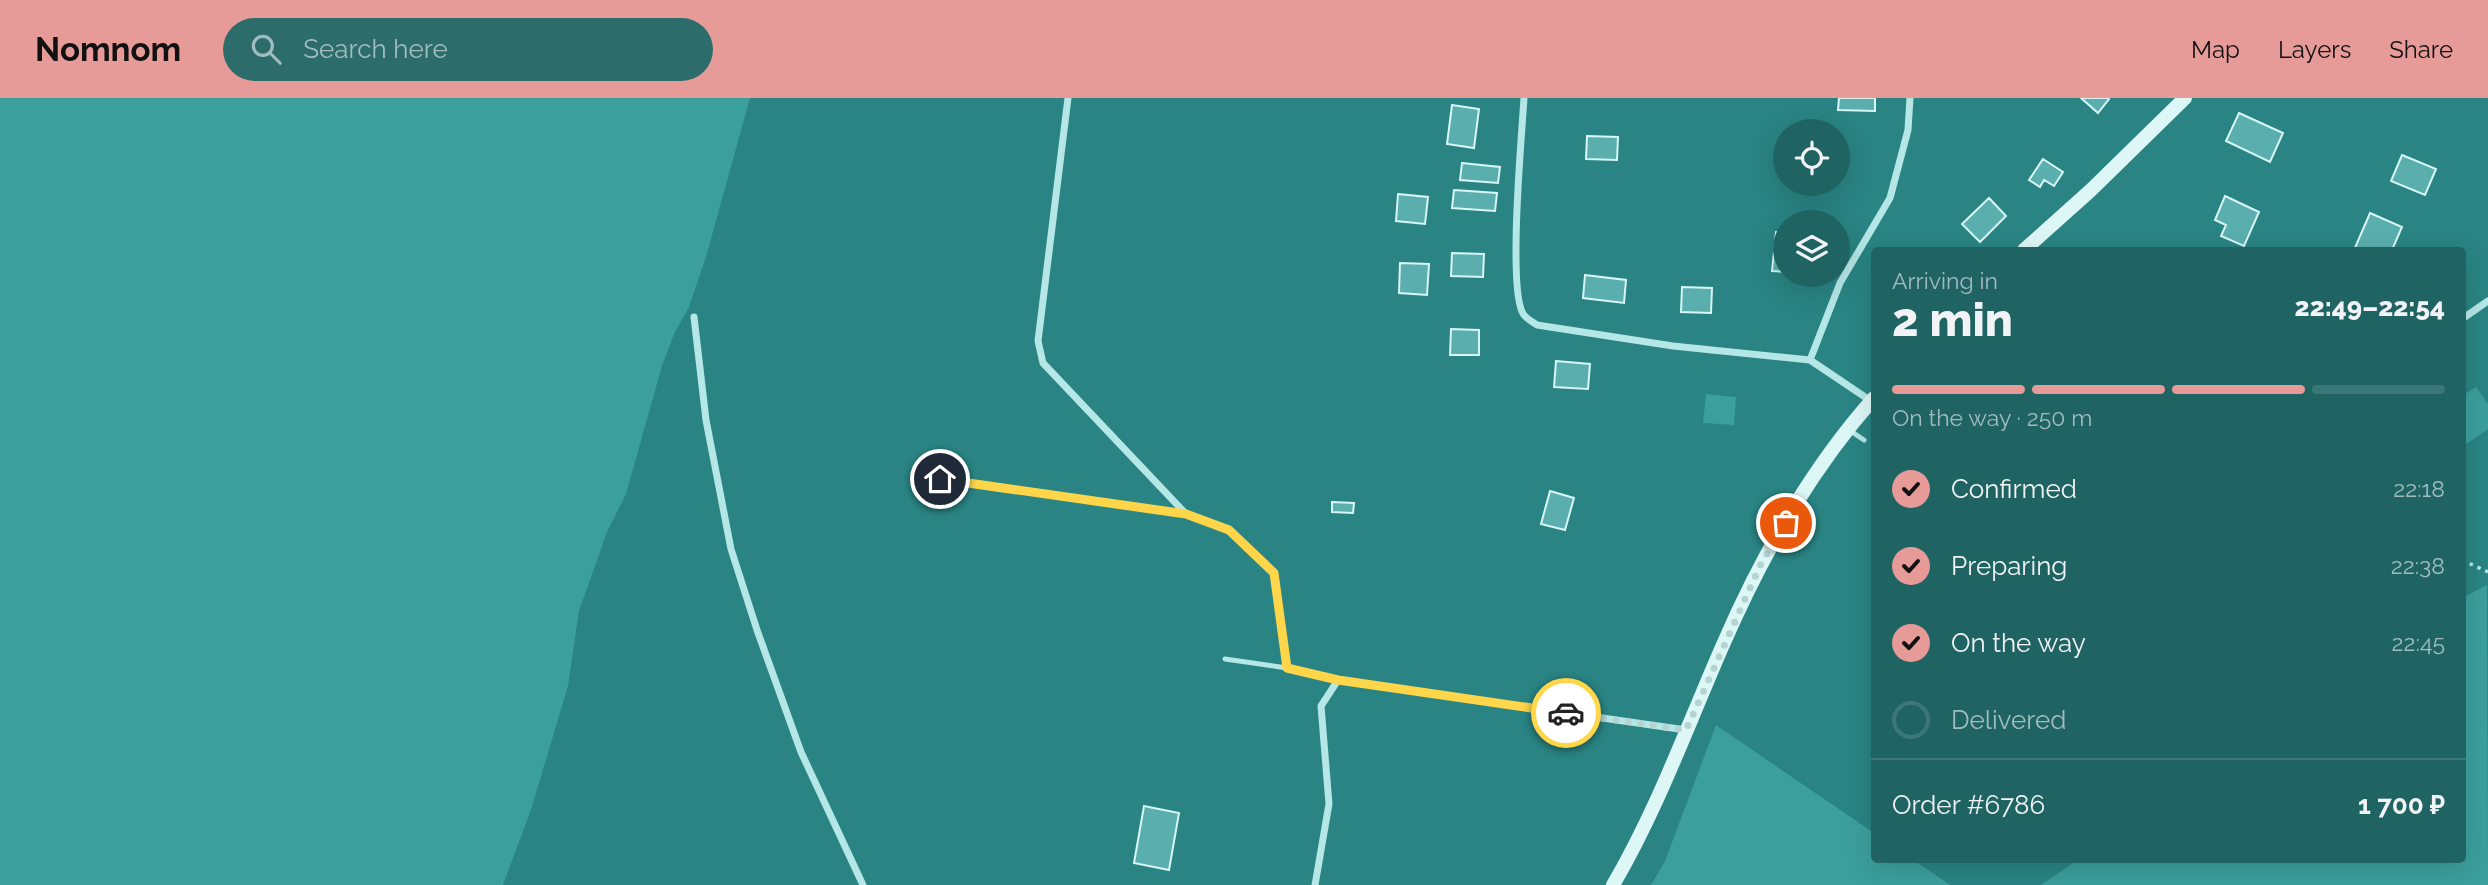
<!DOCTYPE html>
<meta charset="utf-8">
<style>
:root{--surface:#1f6362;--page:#2c6c6b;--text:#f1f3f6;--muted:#a1bcbe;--line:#3c7777;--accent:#e69b98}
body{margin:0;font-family:Raleway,sans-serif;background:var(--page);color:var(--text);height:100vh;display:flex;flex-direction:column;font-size:26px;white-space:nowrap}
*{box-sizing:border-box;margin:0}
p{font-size:23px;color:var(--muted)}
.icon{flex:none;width:38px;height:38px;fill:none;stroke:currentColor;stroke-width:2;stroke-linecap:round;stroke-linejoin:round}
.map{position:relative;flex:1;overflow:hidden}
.drawer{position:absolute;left:1871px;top:149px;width:595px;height:616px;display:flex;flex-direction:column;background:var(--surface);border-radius:7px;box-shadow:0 7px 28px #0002}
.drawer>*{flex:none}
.fabs{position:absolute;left:1773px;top:21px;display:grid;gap:14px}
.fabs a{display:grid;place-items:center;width:77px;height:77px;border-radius:50%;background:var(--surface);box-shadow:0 7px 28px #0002;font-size:35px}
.pin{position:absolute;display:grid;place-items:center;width:60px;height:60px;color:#fff;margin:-30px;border:4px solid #fff;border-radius:50%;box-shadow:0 2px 7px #0007}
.courier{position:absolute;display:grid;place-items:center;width:70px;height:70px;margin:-35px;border:5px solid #ffd54a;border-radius:50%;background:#fff;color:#222;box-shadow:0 2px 9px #0007}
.head em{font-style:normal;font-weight:800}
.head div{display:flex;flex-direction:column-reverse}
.head{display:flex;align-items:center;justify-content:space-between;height:119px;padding:0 21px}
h1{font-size:46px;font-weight:800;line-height:52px}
.bar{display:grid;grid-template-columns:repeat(4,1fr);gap:10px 7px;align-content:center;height:84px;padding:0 21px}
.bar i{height:9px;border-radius:5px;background:var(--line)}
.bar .current{background:var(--accent)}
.bar p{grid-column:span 4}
.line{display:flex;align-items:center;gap:18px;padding:0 21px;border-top:2px solid var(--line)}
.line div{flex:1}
ol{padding:0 21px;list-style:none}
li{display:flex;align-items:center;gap:21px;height:77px}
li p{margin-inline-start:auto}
li .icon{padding:7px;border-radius:50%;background:var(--accent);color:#111;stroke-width:4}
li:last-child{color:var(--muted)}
li i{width:38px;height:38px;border:4px solid var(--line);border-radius:50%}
header{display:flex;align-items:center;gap:42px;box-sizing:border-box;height:98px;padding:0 35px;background:var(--accent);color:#111}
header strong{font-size:33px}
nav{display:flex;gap:38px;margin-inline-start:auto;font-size:24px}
.search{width:490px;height:63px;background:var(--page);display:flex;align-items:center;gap:18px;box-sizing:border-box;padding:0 24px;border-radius:38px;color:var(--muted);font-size:26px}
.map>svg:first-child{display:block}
.green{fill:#3b9f9d}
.building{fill:#5aafae;stroke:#d7f6f5;stroke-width:2}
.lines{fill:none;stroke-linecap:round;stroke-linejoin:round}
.path{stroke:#b4e7e6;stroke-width:3.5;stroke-dasharray:3.5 5;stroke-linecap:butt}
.service{stroke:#b4e7e6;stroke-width:5}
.minor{stroke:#b4e7e6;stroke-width:7}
.secondary{stroke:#ddf7f6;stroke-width:14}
.done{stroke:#b4d4d4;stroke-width:7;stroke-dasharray:0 12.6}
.route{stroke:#ffd54a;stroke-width:9}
</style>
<header>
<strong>Nomnom</strong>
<div class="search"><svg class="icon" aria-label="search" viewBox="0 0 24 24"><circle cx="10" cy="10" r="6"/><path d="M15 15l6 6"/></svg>Search here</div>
<nav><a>Map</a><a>Layers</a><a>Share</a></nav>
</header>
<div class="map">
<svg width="2488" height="787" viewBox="0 0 2488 787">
<rect width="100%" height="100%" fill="#298483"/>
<!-- green -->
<path class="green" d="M0,0H750L706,159L689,209L674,236L662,268L626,396L607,434L579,513L568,588L531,712L503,787H0Z
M2476,289L2488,306V331L2462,349V298Z
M1706,296L1736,299L1734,327L1703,325Z
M2487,487L2488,787H2041L2079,761H2462V500Z
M1716,627L1874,735V761H1912L1950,787H1651L1665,763Z"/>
<!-- building -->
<path class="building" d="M1839,0H1875V13L1838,12Z
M2081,0H2108L2109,1L2098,15Z
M1452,7L1479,11L1474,50L1447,46Z
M2239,15L2283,35L2270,64L2226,43Z
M1587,38L1618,39L1617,62L1586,61Z
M2402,57L2436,71L2425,97L2391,83Z
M2043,61L2063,74L2054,88L2044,82L2040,89L2029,82Z
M1462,65L1500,69L1498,85L1460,82Z
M1454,92L1497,95L1495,113L1452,110Z
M1398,96L1428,99L1425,126L1396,123Z
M2225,98L2259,114L2244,148L2221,138L2226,127L2215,122Z
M1989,100L2006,118L1980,144L1962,126Z
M2370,115L2402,129L2392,152H2354Z
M1776,134L1785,135V174L1772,173Z
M1452,155L1484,156L1483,179L1451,178Z
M1400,165L1429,166L1427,197L1399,195Z
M1585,177L1626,182L1624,205L1583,200Z
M1682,189L1712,190L1711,215L1681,214Z
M1451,231L1479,232V257H1450Z
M1556,263L1590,266L1588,291L1554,289Z
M1550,393L1574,400L1565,432L1541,426Z
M1332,404L1354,405L1353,415L1332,414Z
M1144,708L1179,715L1169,772L1134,765Z"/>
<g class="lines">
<!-- path -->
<path class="path" d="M2462,462L2488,474"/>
<!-- service -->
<path class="service" d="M1849,332L1864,342
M940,381L1186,416
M1225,561L1287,570"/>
<!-- minor -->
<path class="minor" d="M1068,0L1038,243L1043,265L1186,416L1229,432L1274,475L1287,570L1338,582L1686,632
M1524,0C1522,35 1507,196 1524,217C1527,221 1533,224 1537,227L1673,248L1810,262L1871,303
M694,219L706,322L731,451L757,532L801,654L863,787
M2462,221L2488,203
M1810,262L1840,185L1890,100L1908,32L1910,0
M1315,787L1329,706L1321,608L1338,582"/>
<!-- secondary -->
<path class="secondary" d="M2024,152L2091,92L2185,0
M1613,787C1657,712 1687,629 1722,549C1760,461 1810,372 1874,300"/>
</g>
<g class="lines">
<!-- done -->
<path class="done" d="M1566,615L1686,632L1761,466L1786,425"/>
<!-- route -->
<path class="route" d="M940,381L1186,416L1229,432L1274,475L1287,570L1338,582L1566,615"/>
</g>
</svg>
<div class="fabs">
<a><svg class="icon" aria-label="locate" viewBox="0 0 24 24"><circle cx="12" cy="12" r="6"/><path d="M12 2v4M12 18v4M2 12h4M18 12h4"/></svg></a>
<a><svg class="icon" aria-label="layers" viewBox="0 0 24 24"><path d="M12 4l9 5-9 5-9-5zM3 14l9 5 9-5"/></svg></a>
</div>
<div class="pin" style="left:1786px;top:425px;background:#ea580c"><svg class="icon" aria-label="bag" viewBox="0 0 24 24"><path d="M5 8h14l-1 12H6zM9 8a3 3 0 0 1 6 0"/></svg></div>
<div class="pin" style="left:940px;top:381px;background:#1f2937"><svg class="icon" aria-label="home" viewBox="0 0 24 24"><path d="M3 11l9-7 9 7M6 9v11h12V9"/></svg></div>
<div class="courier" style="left:1566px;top:615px"><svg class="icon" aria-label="car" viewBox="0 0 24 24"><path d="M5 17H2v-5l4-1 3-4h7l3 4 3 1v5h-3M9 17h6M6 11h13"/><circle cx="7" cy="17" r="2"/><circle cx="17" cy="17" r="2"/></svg></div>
<section class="drawer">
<div class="head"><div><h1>2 min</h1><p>Arriving in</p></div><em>22:49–22:54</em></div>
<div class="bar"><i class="current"></i><i class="current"></i><i class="current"></i><i></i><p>On the way · 250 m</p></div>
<ol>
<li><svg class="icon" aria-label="check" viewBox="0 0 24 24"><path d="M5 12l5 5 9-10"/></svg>Confirmed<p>22:18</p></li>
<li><svg class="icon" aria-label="check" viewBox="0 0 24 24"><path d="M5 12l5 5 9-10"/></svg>Preparing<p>22:38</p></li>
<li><svg class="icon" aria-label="check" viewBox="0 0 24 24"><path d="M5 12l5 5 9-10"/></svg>On the way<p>22:45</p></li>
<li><i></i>Delivered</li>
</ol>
<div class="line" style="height:91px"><div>Order #6786</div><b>1 700 ₽</b></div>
</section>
</div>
